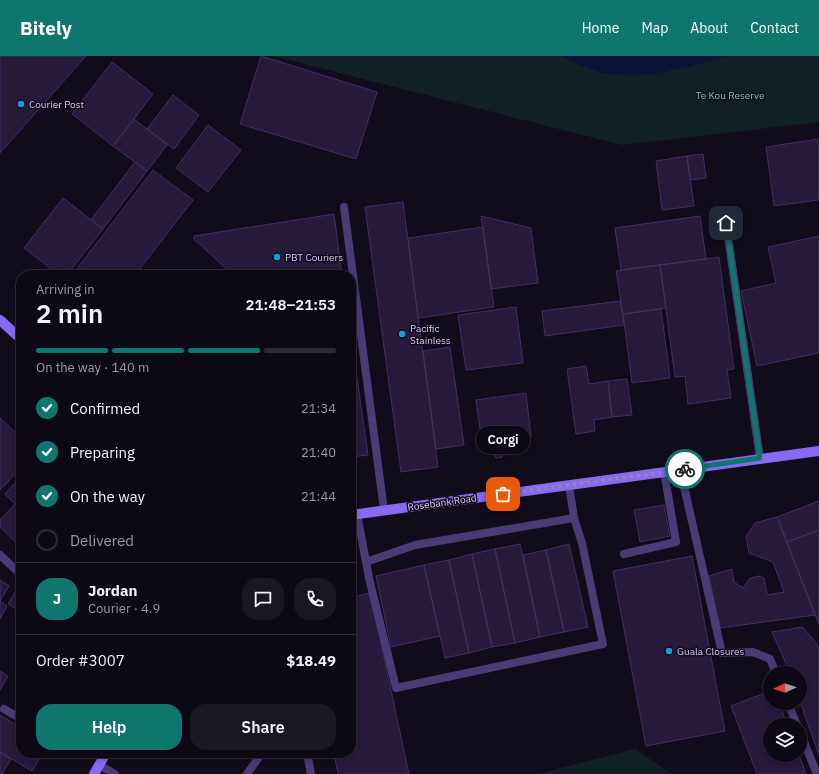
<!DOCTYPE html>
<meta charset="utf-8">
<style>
:root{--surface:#0d0914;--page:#1b1722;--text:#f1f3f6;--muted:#9a9aa0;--line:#2d2a34;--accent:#0f766e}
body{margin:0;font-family:"IBM Plex Sans",sans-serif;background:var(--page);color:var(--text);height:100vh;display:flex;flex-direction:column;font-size:15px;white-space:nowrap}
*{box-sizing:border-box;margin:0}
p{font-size:13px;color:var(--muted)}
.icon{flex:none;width:22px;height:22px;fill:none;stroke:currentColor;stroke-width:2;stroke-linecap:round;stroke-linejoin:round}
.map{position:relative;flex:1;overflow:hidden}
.details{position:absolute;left:16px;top:214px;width:340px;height:488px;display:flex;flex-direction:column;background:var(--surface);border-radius:16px;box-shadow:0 2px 6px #0003,0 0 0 1px var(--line)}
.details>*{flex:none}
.needle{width:26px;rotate:267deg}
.buttons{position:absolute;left:763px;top:610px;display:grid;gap:8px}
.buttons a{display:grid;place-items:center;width:44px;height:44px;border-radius:50%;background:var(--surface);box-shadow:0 2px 6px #0003,0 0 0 1px var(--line);font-size:20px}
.pin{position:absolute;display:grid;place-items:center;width:34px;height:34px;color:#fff;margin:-17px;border-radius:8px;box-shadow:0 2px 6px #0006}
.courier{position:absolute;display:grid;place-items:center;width:40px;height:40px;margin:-20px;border:3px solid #0f766e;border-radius:50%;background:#fff;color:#222;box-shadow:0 1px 5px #0007}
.bubble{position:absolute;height:28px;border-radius:14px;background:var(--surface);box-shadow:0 2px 6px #0003,0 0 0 1px var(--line);font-size:13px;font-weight:600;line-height:28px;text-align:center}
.headline em{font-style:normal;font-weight:600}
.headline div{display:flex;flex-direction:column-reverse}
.headline{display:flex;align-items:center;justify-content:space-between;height:68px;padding:0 20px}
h1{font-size:26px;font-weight:600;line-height:30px}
.bar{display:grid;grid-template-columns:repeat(4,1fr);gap:6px 4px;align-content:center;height:48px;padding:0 20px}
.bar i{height:5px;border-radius:3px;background:var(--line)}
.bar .current{background:var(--accent)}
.bar p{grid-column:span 4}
.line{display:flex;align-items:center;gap:10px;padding:0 20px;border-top:1px solid var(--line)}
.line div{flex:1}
.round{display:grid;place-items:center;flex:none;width:42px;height:42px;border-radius:16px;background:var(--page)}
ol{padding:0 20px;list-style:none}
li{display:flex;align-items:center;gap:12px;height:44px}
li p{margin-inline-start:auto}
li .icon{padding:4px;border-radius:50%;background:var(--accent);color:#fff;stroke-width:4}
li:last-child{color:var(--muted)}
li i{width:22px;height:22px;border:2px solid var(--line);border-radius:50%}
.button{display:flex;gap:8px;margin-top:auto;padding:8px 20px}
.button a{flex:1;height:46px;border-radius:16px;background:var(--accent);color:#fff;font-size:16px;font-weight:600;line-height:46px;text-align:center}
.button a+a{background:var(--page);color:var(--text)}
header{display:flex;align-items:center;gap:24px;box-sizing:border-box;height:56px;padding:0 20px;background:var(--accent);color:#fff}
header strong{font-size:19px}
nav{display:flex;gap:22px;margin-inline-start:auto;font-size:14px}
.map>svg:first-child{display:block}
.green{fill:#102024}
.water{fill:#0c1234}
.building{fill:#271a3a;stroke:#432e64}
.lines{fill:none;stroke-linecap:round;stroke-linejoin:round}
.lane{stroke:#493b76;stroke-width:8}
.secondary{stroke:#8869f3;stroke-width:10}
.done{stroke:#9388ac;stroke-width:4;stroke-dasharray:0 7.2}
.route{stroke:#0f766e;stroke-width:5}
.poi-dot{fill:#12a1de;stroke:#110c1a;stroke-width:1.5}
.labels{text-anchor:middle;stroke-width:3;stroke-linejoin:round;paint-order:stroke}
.park-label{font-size:10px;fill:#5dd3cd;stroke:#110c1a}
.poi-label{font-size:10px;fill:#d9cafb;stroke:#110c1a;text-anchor:start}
.street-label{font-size:10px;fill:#d9cafb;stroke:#110c1a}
</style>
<header>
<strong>Bitely</strong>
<nav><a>Home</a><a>Map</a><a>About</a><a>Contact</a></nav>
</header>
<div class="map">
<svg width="819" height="718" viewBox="0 0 819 718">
<rect width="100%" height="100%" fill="#110c1a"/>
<!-- green -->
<path class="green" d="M273,0H819V66L622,89Z
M635,693L672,718H537Z"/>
<!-- water -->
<path class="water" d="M559,0H729C689,10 640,27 599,16C585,12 572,5 559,0Z"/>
<!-- building -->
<path class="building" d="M0,0H86L0,97Z
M261,0L377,36L356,103L240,68Z
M112,6L153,38L113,90L72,58Z
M173,39L199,59L174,93L147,73Z
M134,63L167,89L147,115L113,90Z
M208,69L241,94L208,136L176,112Z
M819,83V144L774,150L766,91Z
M703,98L706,122L690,124L687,100Z
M687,100L694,150L662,154L656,105Z
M135,106L147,115L103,173L91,164Z
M153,114L193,144L135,219H72Z
M63,142L103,173L67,219H59L24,192Z
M403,146L438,411L401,416L365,151Z
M334,158L342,219H233L194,183V180Z
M481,160L531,172L538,227L491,233Z
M700,160L706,203L621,214L615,172Z
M483,171L494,251L418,262L408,182Z
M819,180V297L757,310L741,235L776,227L768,191Z
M719,201L734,313L727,314L731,342L688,348L685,320L675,321L660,209Z
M660,209L666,252L623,258L616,215Z
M620,245L624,269L545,280L542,255Z
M516,251L523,307L466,314L458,259Z
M661,253L670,322L632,327L623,258Z
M351,280L368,399L351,401Z
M450,291L464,389L436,393L423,295Z
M586,310L589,328L608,325L612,361L594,364L595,375L576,378L567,313Z
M627,323L632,359L612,361L608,325Z
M526,337L531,380L482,387L476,344Z
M0,362L21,382V412L0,434Z
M502,396V401L496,402L495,397Z
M21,421V491L0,471V464L15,448L5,438Z
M819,445V474L787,486L777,461Z
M664,449L670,480L640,486L634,454Z
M777,461L815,559L720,572L709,520L732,513L734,526L743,532L750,522L759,520L764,522L767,539L784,536L773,506L749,497L746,481L755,467Z
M819,474V569L787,486Z
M520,488L540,581L515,587L495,493Z
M569,488L588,571L564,576L546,494Z
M495,493L515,587L492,591L472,498Z
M546,494L564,576L540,581L523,499Z
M472,498L492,591L469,597L449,504Z
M692,500L725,675L646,690L613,515Z
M449,504L469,597L445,602L424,509Z
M424,509L440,580L391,591L376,520Z
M0,524L9,530L0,545Z
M21,526V556L8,548Z
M370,537L409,718H338L334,697H351V541Z
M0,545L7,550L0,563Z
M803,571L819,591V699L800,646V617H790L772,576Z
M0,615L8,620L0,634Z
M770,635V647H779L787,669H770V699H799L806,718H757L731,650Z
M0,659L21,672V697H43L32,715L0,696Z
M0,696L11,703L2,718H0Z"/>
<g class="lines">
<!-- lane -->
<path class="lane" d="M344,151L384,454
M726,167L760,402
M680,413L722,597L753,596L770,603L776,617
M357,458L369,522L396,632L603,588L582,487L574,462L569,429
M624,498L676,486L664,415
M0,499L17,515
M366,506L415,489L574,462
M788,647L797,669
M4,653L21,663
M800,676L817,718
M307,697L311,718
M99,709L115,718
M247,718L262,697"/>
<!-- secondary -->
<path class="secondary" d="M0,264L21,283
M351,459L819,395
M94,718L106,697"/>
</g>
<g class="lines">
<!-- done -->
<path class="done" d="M503,438L685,413"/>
<!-- route -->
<path class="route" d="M685,413L760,402L726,167"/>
</g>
<!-- markers -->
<g class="poi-dot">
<circle cx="21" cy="48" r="4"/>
<circle cx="277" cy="201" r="4"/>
<circle cx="402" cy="278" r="4"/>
<circle cx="669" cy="595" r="4"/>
</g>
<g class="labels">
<!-- park labels -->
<g class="park-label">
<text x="730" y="43">Te Kou Reserve</text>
</g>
<!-- poi labels -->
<g class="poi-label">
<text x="29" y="52">Courier Post</text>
<text x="285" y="205">PBT Couriers</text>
<text x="410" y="276">Pacific<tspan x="410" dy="12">Stainless</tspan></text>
<text x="677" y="599">Guala Closures</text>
</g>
<!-- street labels -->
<g class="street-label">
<text transform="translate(442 446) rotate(-8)" y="4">Rosebank Road</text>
</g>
</g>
</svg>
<div class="buttons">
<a><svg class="needle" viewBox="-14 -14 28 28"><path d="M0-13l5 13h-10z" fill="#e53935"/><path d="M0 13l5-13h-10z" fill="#9a9aa0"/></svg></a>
<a><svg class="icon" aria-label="layers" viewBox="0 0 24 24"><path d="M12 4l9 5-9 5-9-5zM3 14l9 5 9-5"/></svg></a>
</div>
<div class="pin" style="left:503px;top:438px;background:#ea580c"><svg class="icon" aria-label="bag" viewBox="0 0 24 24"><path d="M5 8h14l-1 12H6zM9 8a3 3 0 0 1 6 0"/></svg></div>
<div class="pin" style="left:726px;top:167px;background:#1f2937"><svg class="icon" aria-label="home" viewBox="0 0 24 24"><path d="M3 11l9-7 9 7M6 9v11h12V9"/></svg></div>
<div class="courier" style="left:685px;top:413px"><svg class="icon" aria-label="bike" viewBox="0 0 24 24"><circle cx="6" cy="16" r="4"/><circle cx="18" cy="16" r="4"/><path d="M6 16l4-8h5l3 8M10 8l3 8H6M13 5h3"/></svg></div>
<div class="bubble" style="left:476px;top:370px;width:54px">Corgi</div>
<section class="details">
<div class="headline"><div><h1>2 min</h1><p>Arriving in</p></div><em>21:48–21:53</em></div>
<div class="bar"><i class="current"></i><i class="current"></i><i class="current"></i><i></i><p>On the way · 140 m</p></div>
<ol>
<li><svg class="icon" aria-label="check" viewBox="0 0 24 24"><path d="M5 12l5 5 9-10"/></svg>Confirmed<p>21:34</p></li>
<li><svg class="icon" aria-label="check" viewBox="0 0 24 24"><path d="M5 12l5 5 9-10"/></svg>Preparing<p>21:40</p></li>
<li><svg class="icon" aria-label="check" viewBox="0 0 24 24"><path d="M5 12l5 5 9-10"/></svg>On the way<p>21:44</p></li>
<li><i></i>Delivered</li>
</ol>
<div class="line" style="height:72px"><b class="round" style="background:var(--accent);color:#fff">J</b><div><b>Jordan</b><p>Courier · 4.9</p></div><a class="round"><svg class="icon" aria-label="chat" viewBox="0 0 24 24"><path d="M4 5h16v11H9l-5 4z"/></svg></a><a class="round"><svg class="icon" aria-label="phone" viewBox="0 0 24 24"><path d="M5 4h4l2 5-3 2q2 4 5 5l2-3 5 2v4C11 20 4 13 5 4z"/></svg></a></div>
<div class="line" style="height:52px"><div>Order #3007</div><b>$18.49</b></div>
<div class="button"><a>Help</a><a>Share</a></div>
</section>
</div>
